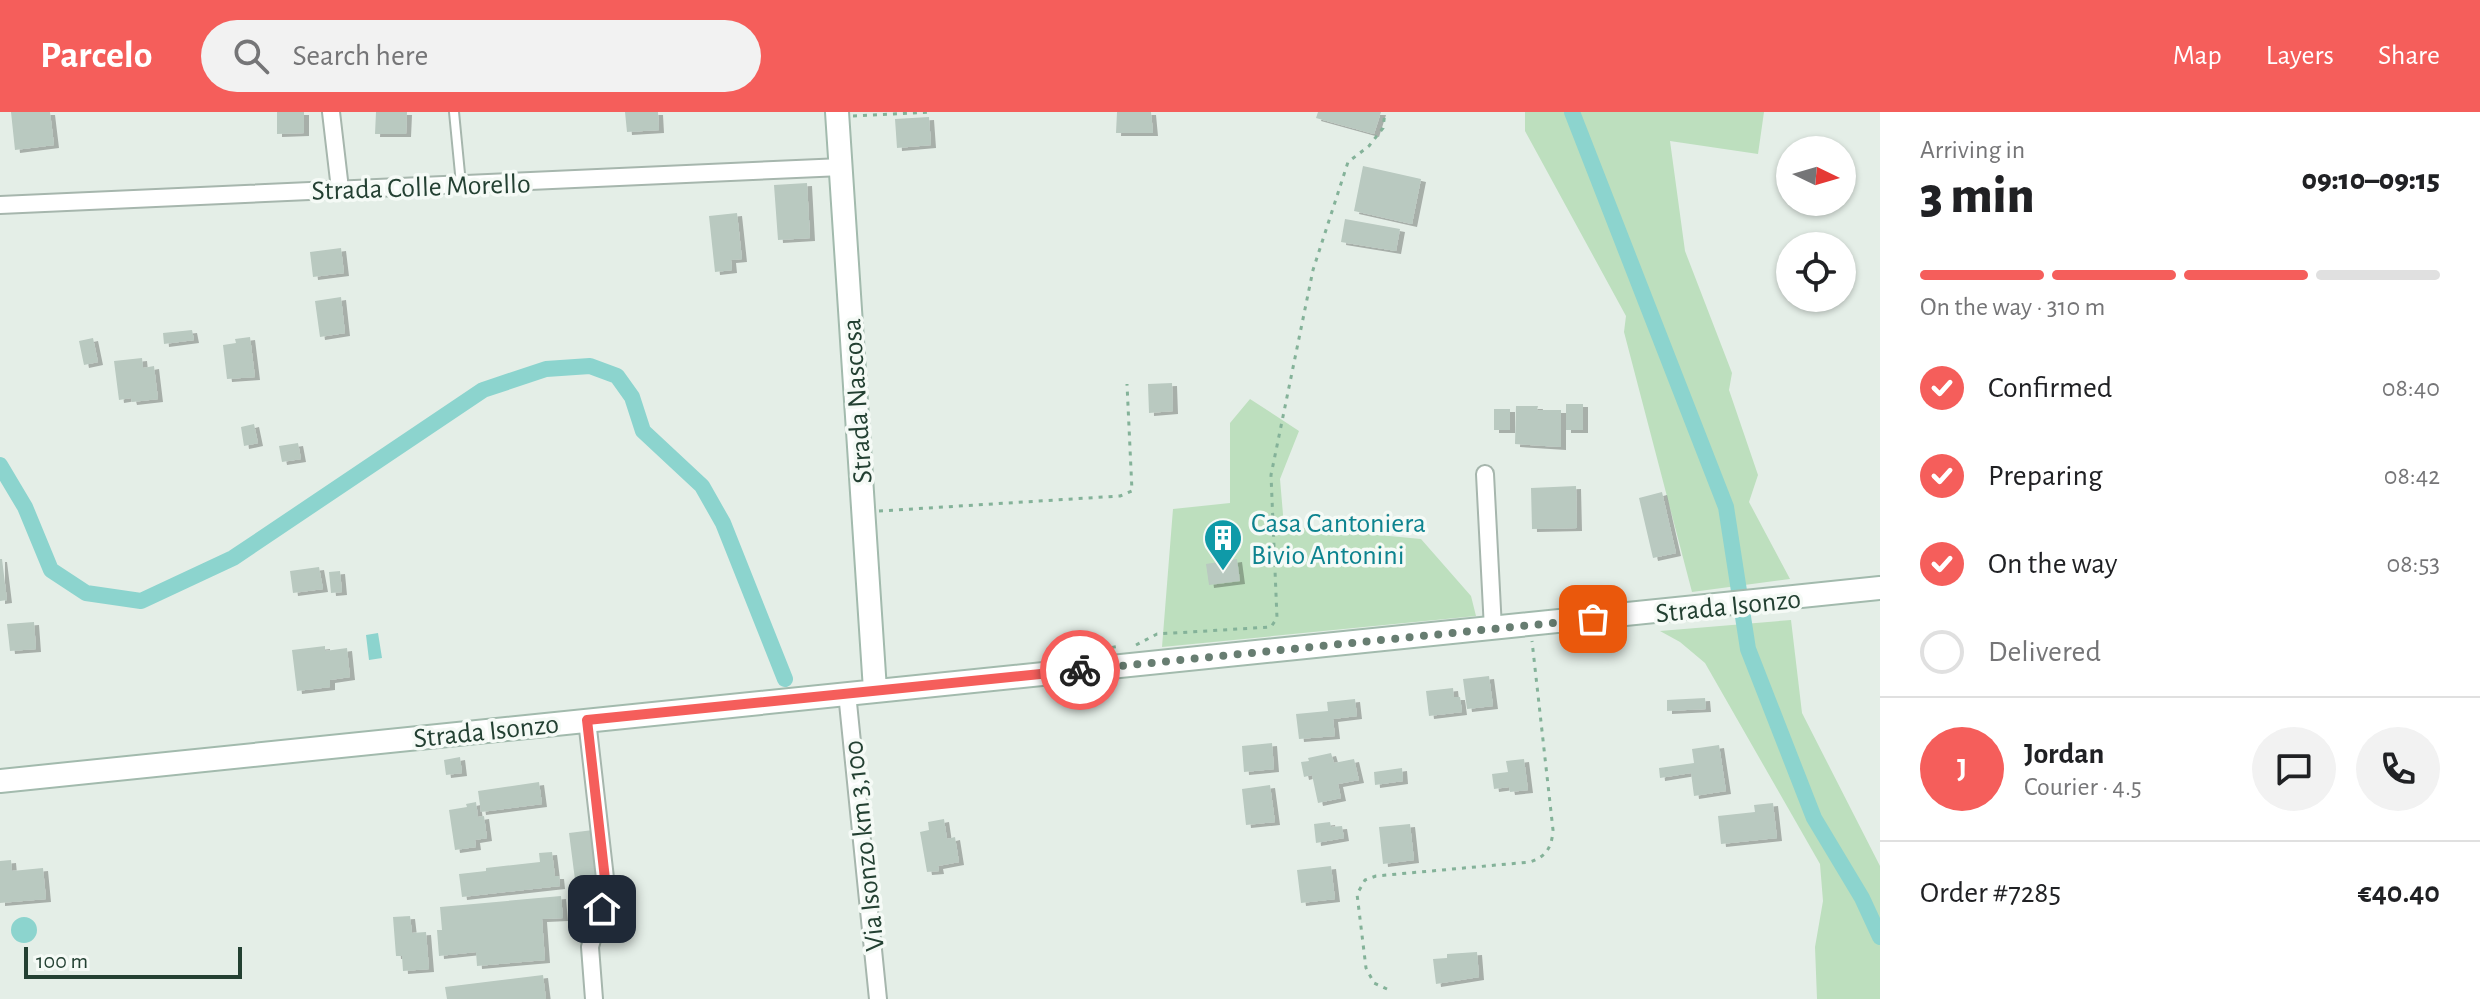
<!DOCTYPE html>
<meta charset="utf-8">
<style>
:root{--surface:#fff;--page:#f2f2f2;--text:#202124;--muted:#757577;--line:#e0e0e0;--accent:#f55e5b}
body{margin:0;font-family:"Alegreya Sans",sans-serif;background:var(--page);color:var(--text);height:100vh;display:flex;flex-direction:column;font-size:30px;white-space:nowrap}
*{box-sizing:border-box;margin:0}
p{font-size:26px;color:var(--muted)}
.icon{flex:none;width:44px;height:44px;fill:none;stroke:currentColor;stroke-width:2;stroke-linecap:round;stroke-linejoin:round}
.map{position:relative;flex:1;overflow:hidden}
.side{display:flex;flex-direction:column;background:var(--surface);width:600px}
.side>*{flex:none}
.needle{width:52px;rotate:95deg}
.fabs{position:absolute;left:1776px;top:24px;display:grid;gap:16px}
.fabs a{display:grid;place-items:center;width:80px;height:80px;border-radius:50%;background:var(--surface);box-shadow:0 2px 6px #0004;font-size:40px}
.scale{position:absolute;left:24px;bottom:20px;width:218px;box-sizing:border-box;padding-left:8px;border:4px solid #234032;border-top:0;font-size:22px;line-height:28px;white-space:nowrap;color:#234032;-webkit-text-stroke:6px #f5faf6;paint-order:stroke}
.pin{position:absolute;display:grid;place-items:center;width:68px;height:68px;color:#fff;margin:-34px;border-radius:16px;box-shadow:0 4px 12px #0006}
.courier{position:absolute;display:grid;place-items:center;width:80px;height:80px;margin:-40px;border:6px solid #f55e5b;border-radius:50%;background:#fff;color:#222;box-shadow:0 2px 10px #0007}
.head em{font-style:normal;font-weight:800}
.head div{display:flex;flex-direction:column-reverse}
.head{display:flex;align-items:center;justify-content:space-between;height:136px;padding:0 40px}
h1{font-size:52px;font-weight:800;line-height:60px}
.bar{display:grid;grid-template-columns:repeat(4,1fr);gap:12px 8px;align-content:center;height:96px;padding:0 40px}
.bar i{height:10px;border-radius:6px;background:var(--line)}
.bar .on{background:var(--accent)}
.bar p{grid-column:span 4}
.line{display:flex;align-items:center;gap:20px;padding:0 40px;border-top:2px solid var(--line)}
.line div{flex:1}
.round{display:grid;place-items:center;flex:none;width:84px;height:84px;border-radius:42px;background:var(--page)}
ol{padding:0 40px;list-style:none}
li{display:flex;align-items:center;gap:24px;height:88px}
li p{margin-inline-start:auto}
li .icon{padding:8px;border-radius:50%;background:var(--accent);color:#fff;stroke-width:4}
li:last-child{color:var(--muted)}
li i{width:44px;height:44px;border:4px solid var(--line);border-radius:50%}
header{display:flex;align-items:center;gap:48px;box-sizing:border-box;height:112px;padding:0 40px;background:var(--accent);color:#fff}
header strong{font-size:38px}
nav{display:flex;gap:44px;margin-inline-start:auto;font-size:28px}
.search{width:560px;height:72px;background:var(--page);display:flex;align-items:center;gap:20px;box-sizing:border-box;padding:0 28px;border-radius:44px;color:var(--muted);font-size:30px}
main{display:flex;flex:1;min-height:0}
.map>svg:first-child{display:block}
.green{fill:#bddfbe}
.water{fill:#8cd4ce}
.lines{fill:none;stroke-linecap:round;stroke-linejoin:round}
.canal{stroke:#8cd4ce;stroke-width:16}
.building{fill:#b9c9c0;filter:url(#shadow)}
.lane-casing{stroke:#a6b6ad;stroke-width:12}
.street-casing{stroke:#a6b6ad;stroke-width:20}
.secondary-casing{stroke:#a2baad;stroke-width:26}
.path{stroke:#84b299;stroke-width:3;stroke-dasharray:4 6;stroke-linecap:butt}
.lane{stroke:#fff;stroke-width:8}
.street{stroke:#fff;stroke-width:16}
.secondary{stroke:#fff;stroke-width:22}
.done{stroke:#677d71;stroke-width:8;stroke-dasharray:0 14.4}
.route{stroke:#f55e5b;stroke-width:10}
.labels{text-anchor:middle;stroke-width:7;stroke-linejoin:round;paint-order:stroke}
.street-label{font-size:28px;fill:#234032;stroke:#f5faf6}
.culture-label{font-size:28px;fill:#0d838f;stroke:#f5faf6;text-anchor:start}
</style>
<header>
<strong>Parcelo</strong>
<div class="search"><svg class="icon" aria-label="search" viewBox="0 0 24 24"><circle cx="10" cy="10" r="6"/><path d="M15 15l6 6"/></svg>Search here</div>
<nav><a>Map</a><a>Layers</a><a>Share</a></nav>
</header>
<main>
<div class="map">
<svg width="1880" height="887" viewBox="0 0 1880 887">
<defs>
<filter id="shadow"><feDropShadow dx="5" dy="3" stdDeviation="0" flood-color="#0004"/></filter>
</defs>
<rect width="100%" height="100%" fill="#e4eee7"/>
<!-- green -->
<path class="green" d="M1525,0H1764L1758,42L1670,29L1685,139L1732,261L1729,278L1758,363L1749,390L1790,467L1692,480L1624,220L1626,204L1525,19Z
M1250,287L1299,319L1280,367L1284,414L1421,427L1471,484L1476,504L1162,535L1173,397L1230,391V311Z
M1791,508L1802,601L1880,754V887H1817L1815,835L1823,789L1820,752L1705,551L1680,530L1660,519Z"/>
<!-- water -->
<path class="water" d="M378,521L382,546L369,548L366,523Z
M11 818a13 13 0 1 1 26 0a13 13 0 1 1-26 0Z"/>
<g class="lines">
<!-- canal -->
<path class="canal" d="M1572,0L1726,395L1748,537L1814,706L1862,786L1880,825
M0,353L25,395L51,458L86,481L141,489L233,446L483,278L546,257L590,254L617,264L632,285L643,319L702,374L723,411L785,567"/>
</g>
<!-- building -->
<path class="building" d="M11,0H50L54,33L15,38Z
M277,0H304V21L277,22Z
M376,0H407L406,22H375Z
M625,0H658L659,18L627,20Z
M1117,0H1151L1153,21H1116Z
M1318,0H1381L1374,22L1316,6Z
M929,5L931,33L897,36L895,7Z
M1363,54L1421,67L1412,112L1354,99Z
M807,71L810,126L778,128L774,73Z
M737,101L742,147L731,148L732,158L715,160L709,104Z
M1345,107L1400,117L1396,139L1341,130Z
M341,136L344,161L313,165L310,140Z
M341,185L345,221L320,225L315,189Z
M192,218L194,228L164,232L163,221Z
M250,225L255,265L227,267L223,233L236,231L235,227Z
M93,226L98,250L84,253L79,229Z
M142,246L143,256L154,254L158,287L132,290L131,286L119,288L114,249Z
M1172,271L1173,299L1149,301L1148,272Z
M1566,292H1583V318H1566Z
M1516,294H1538L1537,298H1561V335L1515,332Z
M1494,297H1510V318H1494Z
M254,312L258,331L244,334L241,315Z
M298,331L301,347L282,350L279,334Z
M1576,374L1577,416L1532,417L1531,376Z
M1662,380L1676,441L1653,446L1639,386Z
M0,447H2L7,488L0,489Z
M1237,447L1240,469L1209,473L1206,452Z
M319,455L323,477L293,481L290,459Z
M340,459L342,480L331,481L329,460Z
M34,510L36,537L10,539L7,512Z
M325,534V539L347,536L350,565L330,568V575L297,579L292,538Z
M1489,564L1493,594L1467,597L1463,567Z
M1453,576L1454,585H1460L1462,600L1429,604L1426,579Z
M1705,586L1706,597L1667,599V588Z
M1355,587L1357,604L1333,607L1335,624L1299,627L1296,602L1328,599L1327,590Z
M1272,631L1274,657L1244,660L1242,634Z
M1719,633L1726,679L1694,684L1691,661L1660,666L1659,656L1694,651L1692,637Z
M1331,641L1334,651L1354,647L1359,668L1338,672L1341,686L1318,691L1312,663L1304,665L1301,650L1309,649L1308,646Z
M460,645L462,661L446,663L444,648Z
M1524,647L1528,678L1510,680L1509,675L1494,677L1492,662L1508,660L1506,649Z
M1402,656L1403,669L1375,673L1374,660Z
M539,670L542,692L481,700L478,679Z
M1270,673L1275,710L1246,713L1242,677Z
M476,690L478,705L484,704L487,726L475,728L476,735L455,738L449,698L467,695L466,692Z
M1773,691L1777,726L1721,732L1718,704L1755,700L1754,693Z
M944,707L947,727L955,725L959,750L938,754L939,759L927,760L920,720L929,718L928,710Z
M1330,710L1331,715L1342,714L1344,726L1316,731L1314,712Z
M1410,712L1414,748L1383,752L1379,715Z
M593,718L601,788L578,791L569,721Z
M552,740L555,764H559L560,774L462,785L459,762L486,759V756L540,750L539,741Z
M11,748L12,759L43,756L46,787L0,791V749Z
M1331,754L1335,787L1301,791L1297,758Z
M561,784L563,806L542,807L545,848L477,854L476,840L439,844L437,818H442L440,795Z
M410,804L412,821L426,820L429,857L403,859L402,844H396L393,805Z
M1477,840L1479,865L1436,872L1433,847L1447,846V842Z
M543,863L546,887H447L445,875Z"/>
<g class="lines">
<defs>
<path id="lane" d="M454,0L461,72"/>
<path id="street" d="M331,0L340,77
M0,93L842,55
M1485,362L1493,517
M847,581L878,887
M587,608L606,775L590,835L594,887"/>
<path id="secondary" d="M837,0L875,578
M0,669L1880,476"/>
</defs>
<!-- lane casing -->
<use href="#lane" class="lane-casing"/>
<!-- street casing -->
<use href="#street" class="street-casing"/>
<!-- secondary casing -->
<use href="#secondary" class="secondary-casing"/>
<!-- path -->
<path class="path" d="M853,4L931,0
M879,399L1120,384L1132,379L1127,272
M1136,533L1157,522L1271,515L1277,506L1271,363L1313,158L1348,50L1369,34L1383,16L1385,0
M1102,537L1120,534
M1387,877L1374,871L1366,856L1357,782L1365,768L1376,764L1530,750C1546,745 1552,735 1553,718L1532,529"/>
<!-- lane -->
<use href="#lane" class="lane"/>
<!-- street -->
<use href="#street" class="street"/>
<!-- secondary -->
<use href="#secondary" class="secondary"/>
</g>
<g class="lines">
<!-- done -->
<path class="done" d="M1080,558L1593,507"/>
<!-- route -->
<path class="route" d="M602,797L605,767L587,608L1080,558"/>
</g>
<!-- icons -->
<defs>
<symbol id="building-pin" viewBox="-11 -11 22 30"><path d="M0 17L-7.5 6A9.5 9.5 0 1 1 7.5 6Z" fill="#0f9aa8" stroke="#f5faf6"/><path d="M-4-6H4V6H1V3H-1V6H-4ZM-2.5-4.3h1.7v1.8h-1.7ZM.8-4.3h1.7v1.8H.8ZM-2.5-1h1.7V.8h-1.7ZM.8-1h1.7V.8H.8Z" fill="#fff"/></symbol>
</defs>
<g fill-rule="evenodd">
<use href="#building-pin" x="1201" y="404" width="44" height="60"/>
</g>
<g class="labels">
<!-- street labels -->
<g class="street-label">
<text transform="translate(421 74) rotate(-2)" y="10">Strada Colle Morello</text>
<text transform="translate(856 289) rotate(-94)" y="10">Strada Nascosa</text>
<text transform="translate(1728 493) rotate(-6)" y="10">Strada Isonzo</text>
<text transform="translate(486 618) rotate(-6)" y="10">Strada Isonzo</text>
<text transform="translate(863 734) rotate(-96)" y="10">Via Isonzo km 3,100</text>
</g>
<!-- culture labels -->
<g class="culture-label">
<text x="1251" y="420">Casa Cantoniera<tspan x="1251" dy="32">Bivio Antonini</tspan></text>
</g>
</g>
</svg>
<div class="fabs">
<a><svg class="needle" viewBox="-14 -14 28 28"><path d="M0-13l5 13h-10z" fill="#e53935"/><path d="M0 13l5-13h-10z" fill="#757577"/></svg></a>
<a><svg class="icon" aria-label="locate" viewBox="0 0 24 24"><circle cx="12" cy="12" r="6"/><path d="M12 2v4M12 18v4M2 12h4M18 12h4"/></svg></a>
</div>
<div class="scale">100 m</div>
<div class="pin" style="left:1593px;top:507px;background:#ea580c"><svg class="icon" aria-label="bag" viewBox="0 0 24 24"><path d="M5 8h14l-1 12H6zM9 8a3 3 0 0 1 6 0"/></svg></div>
<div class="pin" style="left:602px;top:797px;background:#1f2937"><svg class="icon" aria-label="home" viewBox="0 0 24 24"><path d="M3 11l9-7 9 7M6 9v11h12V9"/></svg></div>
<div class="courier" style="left:1080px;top:558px"><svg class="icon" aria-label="bike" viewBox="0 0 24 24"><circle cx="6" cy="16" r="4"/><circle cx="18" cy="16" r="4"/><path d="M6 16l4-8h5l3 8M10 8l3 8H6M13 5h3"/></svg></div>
</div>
<section class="side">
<div class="head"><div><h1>3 min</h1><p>Arriving in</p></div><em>09:10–09:15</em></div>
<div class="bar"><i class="on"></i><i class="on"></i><i class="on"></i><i></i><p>On the way · 310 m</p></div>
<ol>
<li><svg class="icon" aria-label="check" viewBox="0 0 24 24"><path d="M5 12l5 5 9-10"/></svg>Confirmed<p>08:40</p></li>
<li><svg class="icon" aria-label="check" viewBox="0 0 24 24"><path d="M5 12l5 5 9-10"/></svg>Preparing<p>08:42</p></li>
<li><svg class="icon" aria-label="check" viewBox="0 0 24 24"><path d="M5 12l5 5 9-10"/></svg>On the way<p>08:53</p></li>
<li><i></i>Delivered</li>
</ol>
<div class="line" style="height:144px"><b class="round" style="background:var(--accent);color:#fff">J</b><div><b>Jordan</b><p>Courier · 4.5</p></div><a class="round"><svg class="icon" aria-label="chat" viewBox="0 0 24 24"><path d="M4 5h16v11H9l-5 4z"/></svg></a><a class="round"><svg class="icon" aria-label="phone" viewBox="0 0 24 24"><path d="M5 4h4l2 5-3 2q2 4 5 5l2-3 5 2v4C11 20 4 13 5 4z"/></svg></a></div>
<div class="line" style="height:104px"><div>Order #7285</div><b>€40.40</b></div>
</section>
</main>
